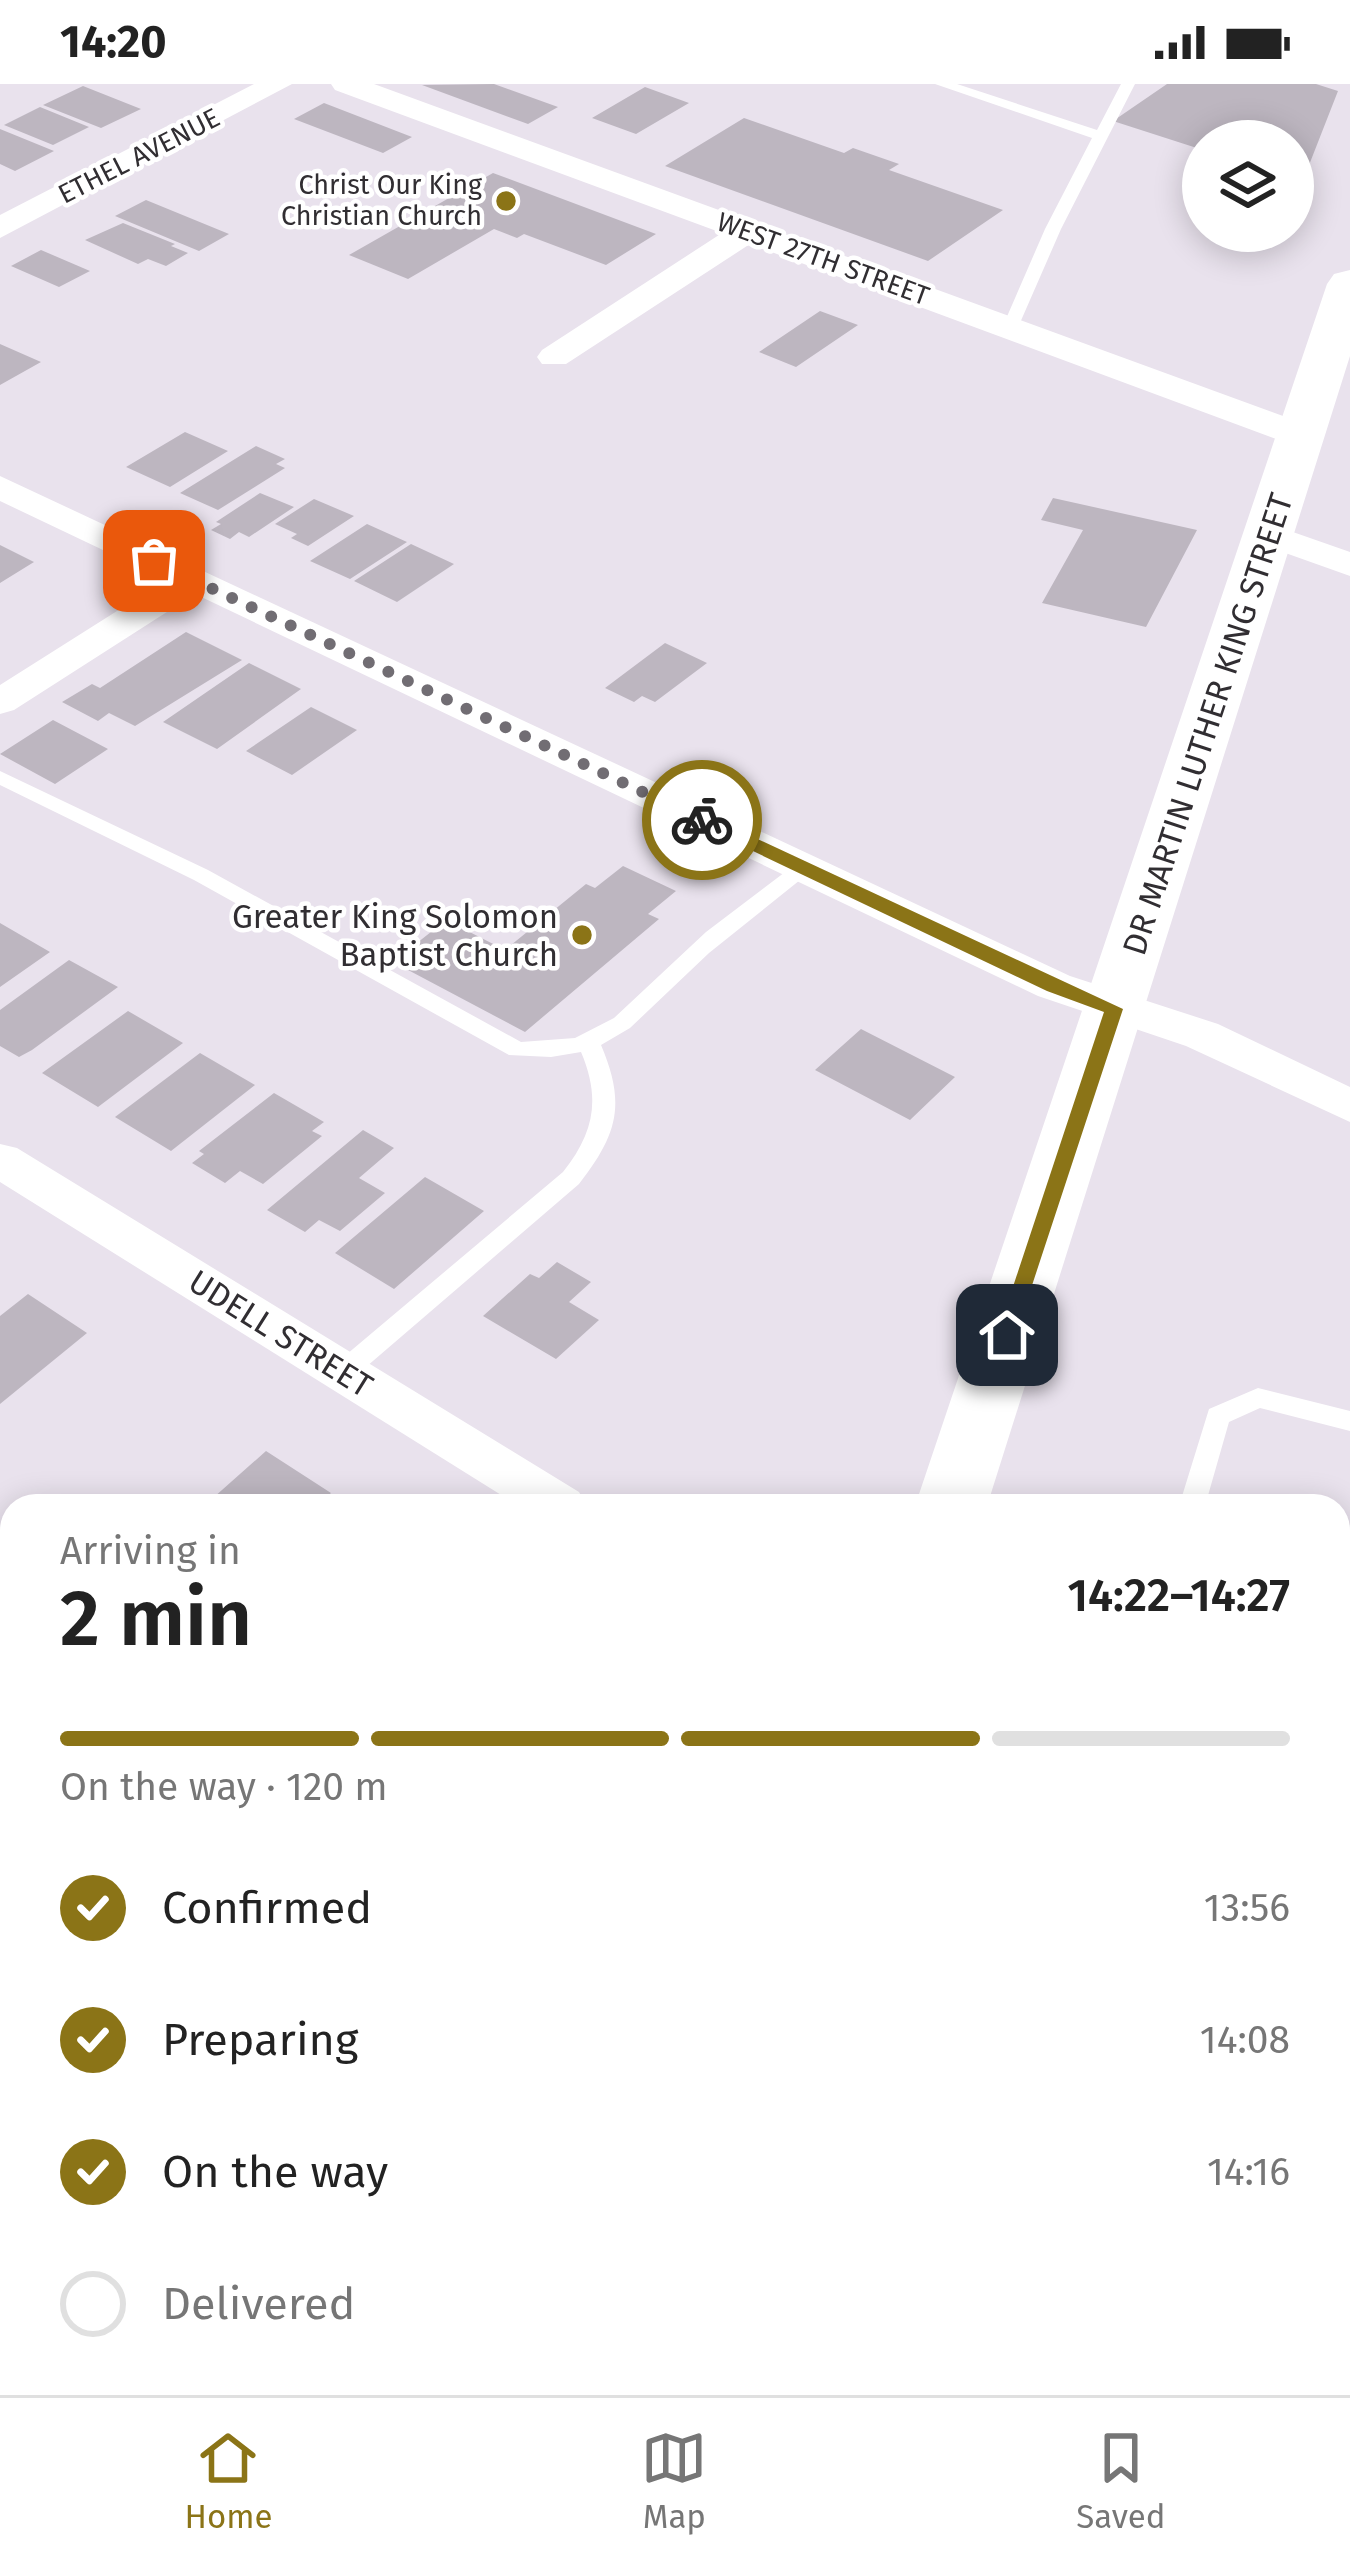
<!DOCTYPE html>
<meta charset="utf-8">
<style>
:root{--surface:#fff;--page:#f2f2f2;--text:#222;--muted:#767676;--line:#e0e0e0;--accent:#8b7417}
body{margin:0;font-family:"Fira Sans",sans-serif;background:var(--page);color:var(--text);height:100vh;display:flex;flex-direction:column;font-size:45px;white-space:nowrap}
*{box-sizing:border-box;margin:0}
p{font-size:39px;color:var(--muted)}
.icon{flex:none;width:66px;height:66px;fill:none;stroke:currentColor;stroke-width:2;stroke-linecap:round;stroke-linejoin:round}
.map{position:relative;flex:1;overflow:hidden}
.side{position:absolute;left:0px;top:1410px;width:1350px;height:903px;display:flex;flex-direction:column;background:var(--surface);border-radius:36px 36px 0 0;box-shadow:0 6px 30px #0003}
.side>*{flex:none}
.tools{position:absolute;left:1182px;top:36px;display:grid;gap:24px}
.tools a{display:grid;place-items:center;width:132px;height:132px;border-radius:50%;background:var(--surface);box-shadow:0 6px 30px #0003;font-size:60px}
.pin{position:absolute;display:grid;place-items:center;width:102px;height:102px;color:#fff;margin:-51px;border-radius:24px;box-shadow:0 6px 18px #0006}
.courier{position:absolute;display:grid;place-items:center;width:120px;height:120px;margin:-60px;border:9px solid #8b7417;border-radius:50%;background:#fff;color:#222;box-shadow:0 3px 15px #0007}
.head em{font-style:normal;font-weight:600}
.head div{display:flex;flex-direction:column-reverse}
.head{display:flex;align-items:center;justify-content:space-between;height:204px;padding:0 60px}
h1{font-size:78px;font-weight:600;line-height:90px}
.bar{display:grid;grid-template-columns:repeat(4,1fr);gap:18px 12px;align-content:center;height:144px;padding:0 60px}
.bar i{height:15px;border-radius:9px;background:var(--line)}
.bar .active{background:var(--accent)}
.bar p{grid-column:span 4}
ol{padding:0 60px;list-style:none}
li{display:flex;align-items:center;gap:36px;height:132px}
li p{margin-inline-start:auto}
li .icon{padding:12px;border-radius:50%;background:var(--accent);color:#fff;stroke-width:4}
li:last-child{color:var(--muted)}
li i{width:66px;height:66px;border:6px solid var(--line);border-radius:50%}
.status{display:flex;justify-content:space-between;align-items:center;height:84px;padding:0 60px;background:var(--surface);direction:ltr}
.status svg{height:33px;fill:currentColor}
.dock{display:flex;justify-content:space-around;align-items:center;height:168px;border-top:3px solid var(--line);background:var(--surface);font-size:33px;color:var(--muted)}
.dock a{display:grid;justify-items:center;gap:6px}
.dock .active{color:var(--accent)}
.map>svg:first-child{display:block}
.building{fill:#bdb6c0}
.lines{fill:none;stroke-linecap:round;stroke-linejoin:round}
.service{fill:#fff;fill-rule:evenodd}
.minor{fill:#fff;fill-rule:evenodd}
.primary{fill:#fff;fill-rule:evenodd}
.route{fill:#8b7417}
.done{stroke:#716d73;stroke-width:12;stroke-dasharray:0 21.6}
.poi-dot{fill:#8b7417;stroke:#fff;stroke-width:4.5}
.labels{text-anchor:middle;stroke-width:9;stroke-linejoin:round;paint-order:stroke}
.far-street-label{font-size:27px;fill:#312e32;stroke:#fff}
.far-poi-label{font-size:27px;fill:#312e32;stroke:#fff;text-anchor:end}
.street-label{font-size:33px;fill:#312e32;stroke:#fff}
.poi-label{font-size:33px;fill:#312e32;stroke:#fff;text-anchor:end}
</style>
<div class="status"><b>14:20</b><svg viewBox="0 0 49 12"><path d="M0 12V9h3v3zM5 12V6h3v6zM10 12V3h3v9zM15 12V0h3v12zM26 1h20v11H26zM47 4h2v5h-2z"/></svg></div>
<div class="map">
<svg width="1350" height="2311" viewBox="0 0 1350 2311">
<rect width="100%" height="100%" fill="#e9e2ed"/>
<!-- building -->
<path class="building" d="M494,0L558,23L528,40L422,1Z
M1167,0H1316L1338,7L1302,99L1293,96V57H1203V66L1113,37Z
M83,2L141,25L101,44L43,21Z
M645,3L689,19L636,50L592,34Z
M324,19L412,53L383,69L294,35Z
M40,23L89,43L53,61L4,41Z
M744,34L844,69L853,64L899,80L889,86L1003,126L928,177L665,82Z
M0,45L54,67L15,87L0,80Z
M493,89L656,150L606,181L524,150L517,154L494,145L408,195L349,171Z
M146,116L229,150L199,167L115,132Z
M123,139L175,160L171,162L188,169L166,182L148,175L138,180L85,156Z
M41,166L90,187L59,203L11,182Z
M820,227L858,241L796,283L759,268Z
M0,260L41,278L0,301Z
M185,348L228,367L170,403L126,383Z
M256,362L285,375L276,380L285,384L218,426L180,409Z
M260,409L294,423L249,453L239,448L230,455L211,446L221,440L216,438Z
M1053,414L1197,446L1146,543L1042,519L1083,446L1041,436Z
M314,415L354,432L308,462L291,454L297,450L275,440Z
M367,440L407,458L350,495L310,477Z
M411,460L454,480L397,518L354,497Z
M0,461L34,478L0,499Z
M186,548L242,576L135,642L109,629L98,637L62,618L92,600L100,604Z
M665,559L707,579L655,618L642,612L634,618L605,604Z
M249,579L301,605L217,665L163,638Z
M311,623L357,646L292,691L246,667Z
M53,636L108,665L55,700L0,670Z
M623,782L676,807L648,830L659,835L525,948L393,878L446,836L505,866L586,800L595,804Z
M0,839L50,868L0,903Z
M69,876L118,903L32,966L19,973L0,962V926Z
M128,927L183,959L98,1023L42,989Z
M861,945L955,993L910,1036L815,986Z
M200,969L255,1001L171,1067L115,1033Z
M274,1009L324,1038L312,1047L322,1052L263,1100L240,1087L225,1099L192,1079L204,1070L199,1067Z
M363,1046L394,1064L359,1094L385,1109L340,1147L319,1136L305,1148L267,1126Z
M425,1093L484,1127L394,1205L335,1169Z
M557,1178L591,1198L569,1218L599,1236L556,1275L483,1232L530,1190L539,1194Z
M28,1210L87,1249L0,1320V1232Z
M266,1367L331,1409L317,1422H204Z
M12,1907V2027L0,2039V1918Z
M845,2301H977L991,2311H838Z
M994,2301H1074L1067,2311H1008Z"/>
<g class="lines">
<!-- service -->
<path class="service" d="M935,0H957L1097,46L1121,0H1135L1061,145L1016,248L1002,244L1045,145L1092,54Z
M0,687L208,786L521,958L575,954L614,934L706,848L797,779H811L815,784L709,869L630,944L601,961C626,1020 618,1050 579,1100L352,1295H334L330,1288L334,1281L563,1088C594,1049 601,1015 581,968L551,973L509,971L194,796L0,701Z
M1258,1304L1350,1327V1347L1260,1324L1229,1338L1205,1422H1179L1209,1325Z
M0,1572L12,1577V1603L0,1598Z
M1338,1643L1350,1648V1674L1338,1669Z
M1350,1723V1758L1338,1764V1729Z
M12,2040V2076L0,2082V2045Z
M1350,2220V2265L1338,2271V2226Z
M1292,2301H1326L1322,2311H1287Z"/>
<!-- minor -->
<path class="minor" d="M254,0H292L0,154V131Z
M331,0H374L1313,343L1318,351L1313,359H1287L750,160L566,280H542L537,273L542,266L722,149L335,6Z
M0,392L1070,892L1218,940L1350,1003V1038L1186,962L1038,912L195,510L14,626L0,630V601L166,496L0,417Z
M1270,440L1350,468V492L1257,459L1252,451L1257,443Z
M0,1060L17,1064L579,1408L587,1422H519L0,1098Z
M1338,1850L1350,1854V1910L1338,1906Z"/>
<!-- primary -->
<path class="primary" d="M1350,186V272L987,1422H915L1327,200L1334,190Z
M617,2301H707L704,2311H614Z"/>
</g>
<!-- route -->
<path class="route" d="M696,732H708L1123,925L1014,1256L1007,1258L997,1251L1104,928L1047,907L696,740Z"/>
<g class="lines">
<!-- done -->
<path class="done" d="M154,477L702,736"/>
</g>
<!-- markers -->
<g class="poi-dot">
<circle cx="506" cy="117" r="12"/>
<circle cx="582" cy="851" r="12"/>
</g>
<g class="labels">
<!-- far-street labels -->
<g class="far-street-label">
<text transform="translate(139 72) rotate(-27)" y="9">ETHEL AVENUE</text>
<text transform="translate(823 175) rotate(20)" y="9">WEST 27TH STREET</text>
</g>
<!-- far-poi labels -->
<g class="far-poi-label">
<text x="482" y="110">Christ Our King<tspan x="482" dy="31">Christian Church</tspan></text>
</g>
<!-- street labels -->
<g class="street-label">
<text transform="translate(1207 640) rotate(-72)" y="12">DR MARTIN LUTHER KING STREET</text>
<text transform="translate(281 1249) rotate(32)" y="12">UDELL STREET</text>
</g>
<!-- poi labels -->
<g class="poi-label">
<text x="558" y="844">Greater King Solomon<tspan x="558" dy="38">Baptist Church</tspan></text>
</g>
</g>
</svg>
<div class="tools">
<a><svg class="icon" aria-label="layers" viewBox="0 0 24 24"><path d="M12 4l9 5-9 5-9-5zM3 14l9 5 9-5"/></svg></a>
</div>
<div class="pin" style="left:154px;top:477px;background:#ea580c"><svg class="icon" aria-label="bag" viewBox="0 0 24 24"><path d="M5 8h14l-1 12H6zM9 8a3 3 0 0 1 6 0"/></svg></div>
<div class="pin" style="left:1007px;top:1251px;background:#1f2937"><svg class="icon" aria-label="home" viewBox="0 0 24 24"><path d="M3 11l9-7 9 7M6 9v11h12V9"/></svg></div>
<div class="courier" style="left:702px;top:736px"><svg class="icon" aria-label="bike" viewBox="0 0 24 24"><circle cx="6" cy="16" r="4"/><circle cx="18" cy="16" r="4"/><path d="M6 16l4-8h5l3 8M10 8l3 8H6M13 5h3"/></svg></div>
<section class="side">
<div class="head"><div><h1>2 min</h1><p>Arriving in</p></div><em>14:22–14:27</em></div>
<div class="bar"><i class="active"></i><i class="active"></i><i class="active"></i><i></i><p>On the way · 120 m</p></div>
<ol>
<li><svg class="icon" aria-label="check" viewBox="0 0 24 24"><path d="M5 12l5 5 9-10"/></svg>Confirmed<p>13:56</p></li>
<li><svg class="icon" aria-label="check" viewBox="0 0 24 24"><path d="M5 12l5 5 9-10"/></svg>Preparing<p>14:08</p></li>
<li><svg class="icon" aria-label="check" viewBox="0 0 24 24"><path d="M5 12l5 5 9-10"/></svg>On the way<p>14:16</p></li>
<li><i></i>Delivered</li>
</ol>
</section>
</div>
<nav class="dock">
<a class="active"><svg class="icon" aria-label="home" viewBox="0 0 24 24"><path d="M3 11l9-7 9 7M6 9v11h12V9"/></svg>Home</a>
<a><svg class="icon" aria-label="map" viewBox="0 0 24 24"><path d="M3 6l6-2 6 2 6-2v14l-6 2-6-2-6 2zM9 4v14M15 6v14"/></svg>Map</a>
<a><svg class="icon" aria-label="saved" viewBox="0 0 24 24"><path d="M7 4h10v16l-5-4-5 4z"/></svg>Saved</a>
</nav>
